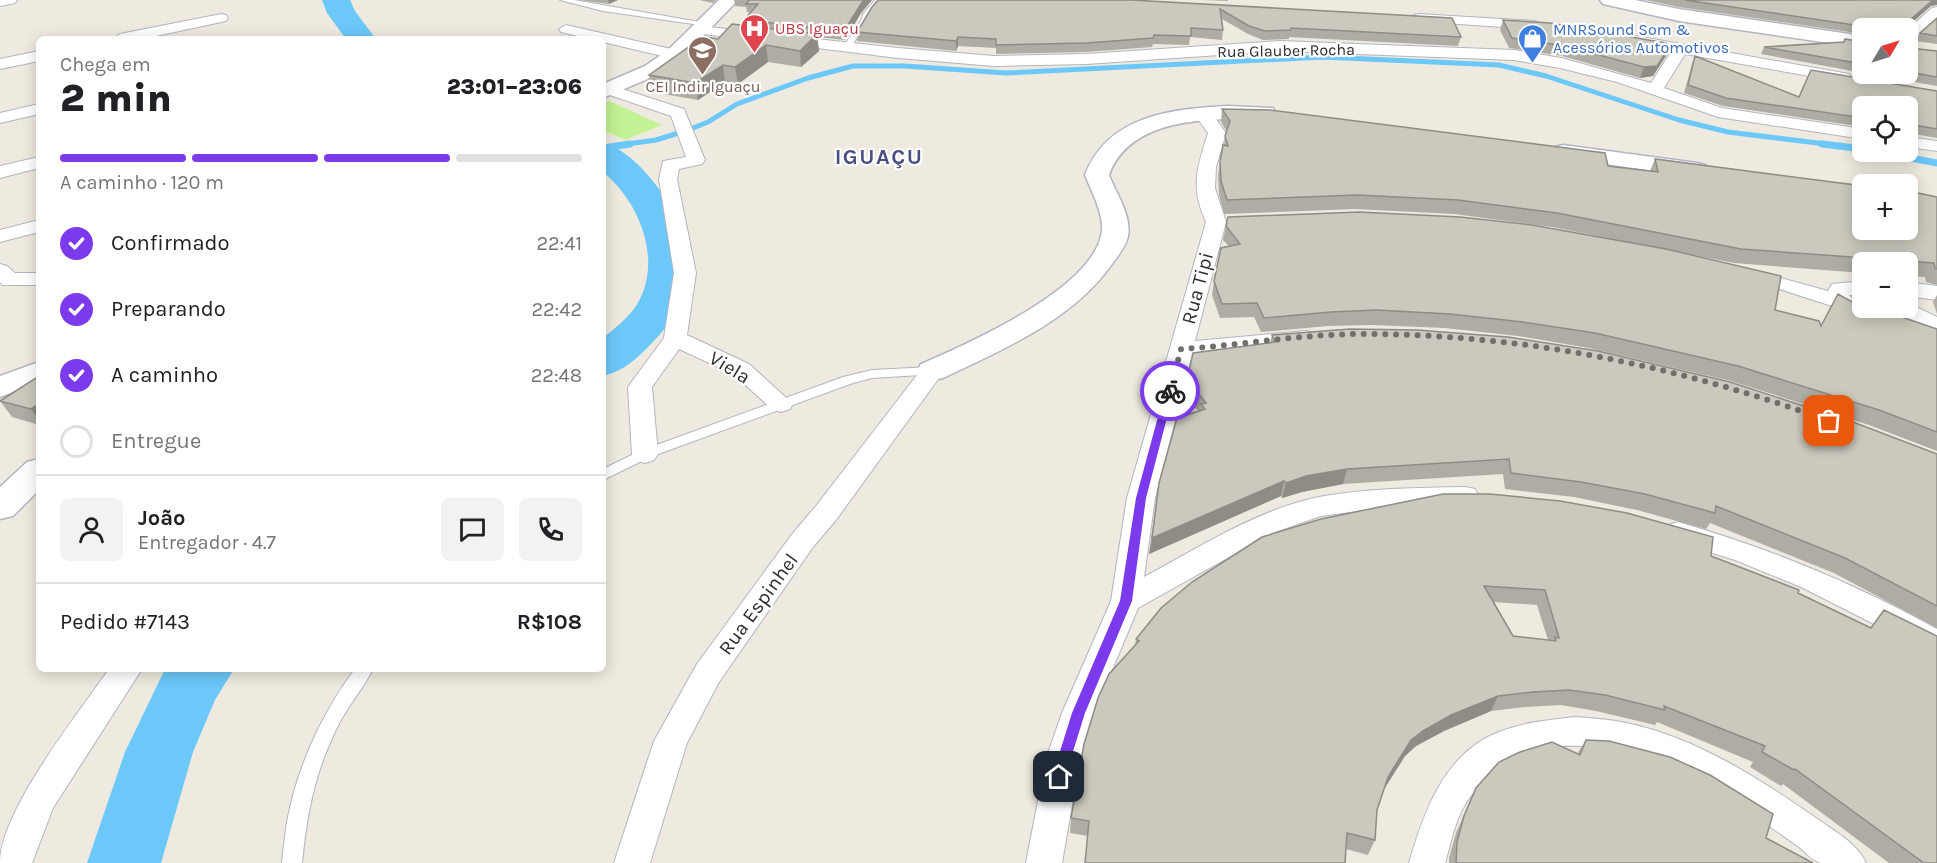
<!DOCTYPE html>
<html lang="pt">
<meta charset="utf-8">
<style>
:root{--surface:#fff;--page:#f2f2f2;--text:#202124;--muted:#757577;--line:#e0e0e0;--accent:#7c3aed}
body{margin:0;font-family:Karla,sans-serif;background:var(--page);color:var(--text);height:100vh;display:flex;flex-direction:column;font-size:22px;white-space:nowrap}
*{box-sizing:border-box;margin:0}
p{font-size:20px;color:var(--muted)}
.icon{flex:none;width:33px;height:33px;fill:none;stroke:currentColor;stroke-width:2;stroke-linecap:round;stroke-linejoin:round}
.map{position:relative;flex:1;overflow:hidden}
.side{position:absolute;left:36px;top:36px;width:570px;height:636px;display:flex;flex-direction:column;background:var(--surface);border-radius:9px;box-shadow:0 3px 15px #0003}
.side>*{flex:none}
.needle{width:39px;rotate:52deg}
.buttons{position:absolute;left:1852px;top:18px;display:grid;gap:12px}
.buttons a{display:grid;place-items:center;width:66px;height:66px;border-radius:9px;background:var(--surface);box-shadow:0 3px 15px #0003;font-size:30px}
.pin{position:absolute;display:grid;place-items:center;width:51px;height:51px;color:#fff;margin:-26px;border-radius:12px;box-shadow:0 3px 9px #0006}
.courier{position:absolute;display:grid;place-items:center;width:60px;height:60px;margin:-30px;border:4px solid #7c3aed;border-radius:50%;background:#fff;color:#222;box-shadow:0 2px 8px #0007}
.overview em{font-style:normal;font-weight:800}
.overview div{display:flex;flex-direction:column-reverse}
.overview{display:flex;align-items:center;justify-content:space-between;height:102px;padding:0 24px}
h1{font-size:39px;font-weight:800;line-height:45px}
.bar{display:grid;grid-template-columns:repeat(4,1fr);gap:9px 6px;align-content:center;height:72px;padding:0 24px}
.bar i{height:8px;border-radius:4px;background:var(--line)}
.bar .current{background:var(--accent)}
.bar p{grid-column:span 4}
.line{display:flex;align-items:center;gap:15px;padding:0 24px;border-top:2px solid var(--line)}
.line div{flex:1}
.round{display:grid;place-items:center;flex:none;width:63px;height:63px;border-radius:9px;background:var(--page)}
ol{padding:0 24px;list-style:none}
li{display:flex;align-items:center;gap:18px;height:66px}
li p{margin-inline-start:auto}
li .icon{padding:6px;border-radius:50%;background:var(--accent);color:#fff;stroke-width:4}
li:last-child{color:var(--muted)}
li i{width:33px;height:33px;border:3px solid var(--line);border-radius:50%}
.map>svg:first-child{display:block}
.pitch{fill:#c2f293}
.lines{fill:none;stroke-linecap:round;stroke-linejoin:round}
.stream-far1{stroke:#6bc8f9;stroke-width:5}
.stream{stroke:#6bc8f9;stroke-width:7}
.river{fill:#6bc8f9;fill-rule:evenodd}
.lane-casing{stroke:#b3b4c2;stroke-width:2}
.street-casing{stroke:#b3b4c2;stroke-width:2}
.secondary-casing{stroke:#b3b4c2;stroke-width:3}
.lane{fill:#fff;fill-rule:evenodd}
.street{fill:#fff;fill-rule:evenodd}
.secondary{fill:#fff;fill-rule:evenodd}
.wall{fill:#afaca3;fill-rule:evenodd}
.shaded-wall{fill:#8e8c84}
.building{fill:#cbc8bd;stroke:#8e8c84;stroke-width:1.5;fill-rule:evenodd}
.route{fill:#7c3aed}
.done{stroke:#716f6b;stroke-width:6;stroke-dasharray:0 10.8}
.labels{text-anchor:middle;stroke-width:4.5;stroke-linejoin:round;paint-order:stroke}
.far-health-label{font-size:16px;fill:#be3a42;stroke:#fff;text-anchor:start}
.far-shop-label{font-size:16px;fill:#366cbe;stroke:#fff;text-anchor:start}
.far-street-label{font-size:16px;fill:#2d2d2d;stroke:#fff}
.far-education-label{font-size:16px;fill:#785e54;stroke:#fff}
.street-label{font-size:20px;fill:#2d2d2d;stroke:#fff}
.far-district-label{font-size:22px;font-weight:bold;letter-spacing:1.5px;fill:#494f83;stroke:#fff}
</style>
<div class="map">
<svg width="1937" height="863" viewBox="0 0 1937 863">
<rect width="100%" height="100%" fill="#efeadf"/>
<!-- pitch -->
<path class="pitch" d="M609,101L662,125L625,140L603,130V103Z"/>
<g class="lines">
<!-- stream-far1 -->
<path class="stream-far1" d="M620,145L656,140L688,130L708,122L737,104L808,78L853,66H905L1006,73L1322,57L1499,65L1546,76L1679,120L1728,132L1834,145"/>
<!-- stream -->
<path class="stream" d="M1822,144L1863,149
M603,148L630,144
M1880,152L1937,163"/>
<!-- river -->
<path class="river" d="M322,0H350L355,11L376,39H346L327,13Z
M603,143C625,149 642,167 656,185C699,241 703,292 651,344C636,359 624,371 603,376V338C614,329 628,318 636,306C664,262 640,202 603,172Z
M165,669H234L215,700L193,752L161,863H87L125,752Z"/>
<defs>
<path id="lane" d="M560,0H574L711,24L707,26L603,11Z
M875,0H883L871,14L850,49H844L843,47L862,19L863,14Z
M932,367L936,368L938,371L936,374L872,378L853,383L650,457L603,480V469L640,451L843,377L872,370Z
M355,669H373C364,687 351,702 341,720C316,767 307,811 302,863H282C284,846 285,829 289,812C300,761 324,710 355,669Z"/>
<path id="street" d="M0,0H17L15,3L0,6Z
M1937,7V19L1913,40L1908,42V29L1932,8Z
M221,14L226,15L228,18L226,21L142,39H112L120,34Z
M1419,14L1535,21L1542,25L1535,29L1414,21L1412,18L1414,15Z
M566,25L680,51L683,54L675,59L603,42V39H590L561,32L559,29Z
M700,26L898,48L994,56L1086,54L1280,41L1514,50L1561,58L1651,83L1671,52L1631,44L1628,41L1631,38L1636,36L1849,74L1851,77L1849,80L1843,82L1685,54L1664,88L1722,108L1863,129V139L1718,117L1617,82L1560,68L1514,60L1280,51L1086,64L994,66L898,58L695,33L693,30L695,27Z
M39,51V61L0,69V59Z
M610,85L684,109L705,160L702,164L679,169L677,179L696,273L687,335L749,364L793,404L790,409L781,412L772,409L733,374L679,349L652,387L658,454L654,460L645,463L636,460L632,454L628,387L664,338L674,273L659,179L663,161L686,157L671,116L604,93V87Z
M39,104V114L0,123V113Z
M1204,110L1210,111L1226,133L1216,167L1215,188L1226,222L1195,341L1306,331L1314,333L1318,338L1314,343L1306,345L1192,355L1155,498L1144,577C1200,547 1256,510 1319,497C1367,488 1416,488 1465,487L1475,489L1479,496L1475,503L1465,505L1378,508L1321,516L1272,533L1138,608L1094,713L1080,759L1062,863H1026L1046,759L1062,713L1111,601L1127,498L1206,222C1190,187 1197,168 1208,133L1195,115L1198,111Z
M1908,137L1937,141V151L1908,147Z
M39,157V168L0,178V166Z
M39,220V232L0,242V230Z
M0,264L7,266L15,273H39V285H2L0,282Z
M1748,269L1828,291L1832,284L1863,281V295H1849C1867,316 1884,308 1908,308V303L1937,317V332L1902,319L1882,323L1855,319L1835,307L1773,287L1740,280L1737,275L1740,270Z
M1908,282L1937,286V300L1908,296Z
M932,364L940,366L944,371L836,520L813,547L719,682L687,743L650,863H614L654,741L697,664L793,533L816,506L924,366Z
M1678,522C1769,548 1854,583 1937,629V656L1801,587L1735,560L1668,539L1664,532L1668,525Z
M109,669H142L53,808L32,863H0C0,811 78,714 109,669Z
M1575,717C1589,718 1603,719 1616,721C1689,733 1757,777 1816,818C1834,831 1857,843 1866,863C1852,863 1835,863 1821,863C1813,861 1805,852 1799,847C1776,831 1754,815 1731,800C1654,751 1528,706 1466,803C1455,820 1451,843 1445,863H1409C1424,812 1444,753 1499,732C1524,722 1549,720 1575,717Z"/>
<path id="secondary" d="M719,0H738L682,58L659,74L603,98V84L645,66L668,50Z
M1600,0H1635L1679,9L1863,36V48L1679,21L1603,4Z
M1228,106L1273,108L1276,113L1273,118C1259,121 1245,118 1231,119C1185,120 1127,126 1109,175C1116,193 1132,216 1128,236C1126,246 1118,256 1112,264C1073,320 1004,349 943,378L932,380L921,378L917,371L921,364C969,343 1088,291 1101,236C1106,217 1092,193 1085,175C1108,115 1172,109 1228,106Z
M1563,145L1697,163L1705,165L1709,170L1705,175L1697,177L1555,157L1551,152L1555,147Z
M39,362V382L0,397V376Z
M39,459V490L13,516L0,519V487L27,462Z"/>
</defs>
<!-- lane casing -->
<use href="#lane" class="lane-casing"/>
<!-- street casing -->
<use href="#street" class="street-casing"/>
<!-- secondary casing -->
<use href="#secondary" class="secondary-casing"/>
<!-- lane -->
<use href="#lane" class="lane"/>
<!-- street -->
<use href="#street" class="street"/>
<!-- secondary -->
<use href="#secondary" class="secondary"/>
</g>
<!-- wall -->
<path class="wall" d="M579,0H618L609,4Z
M699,0H716L713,3Z
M734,0H872L861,13L845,40L817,37L819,51L801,67L768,62L738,84L725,82L698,100L652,92L649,75L745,26L744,20L751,13L747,12L746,7L735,6Z
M1133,0L1461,37L1458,46L1289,37V39L1263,40L1248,34L1222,19L1223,30L1222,40L1190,37L1189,45L1153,44L1152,47L1086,52L996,54V48L958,46L956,51L857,41V32Z
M1203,0H1228V1Z
M1646,0H1937L1910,24V48L1937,51V86L1869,74H1908V28H1863V34L1679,7Z
M1937,18V44L1916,41L1920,33Z
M1503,20L1666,56L1653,76L1640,78L1562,56L1509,48L1500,30Z
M1845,39L1863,42V73L1761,54L1764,47L1843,42Z
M1695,56L1799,97L1937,91V138L1908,133V106H1863V127L1723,106L1684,93L1692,64Z
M1222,109L1608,166L1650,171L1655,159L1937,197V285L1926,282L1925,277L1908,276V262H1863V273L1734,263L1552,227L1454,214L1355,209L1224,214L1219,195L1218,175L1223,145H1224L1227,132L1221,122Z
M1226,226L1775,310L1821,325L1838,294L1863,307L1937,329V451L1869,425L1731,381L1589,348L1518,336L1445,328L1372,325L1328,326L1261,332L1254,317L1220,318L1212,295L1214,281L1229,246L1223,240Z
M1937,295V314L1933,302Z
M1272,335L1937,454V628L1834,573L1710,523L1706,529L1637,510L1574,497L1505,489L1503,474L1343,484L1302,492L1282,498L1281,496L1149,554L1159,483L1198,411L1184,393L1187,379L1270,343Z
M39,376V425L12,417L0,401Z
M1711,556L1798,593L1871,628L1884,610L1937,863H1889L1783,784L1781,786L1750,767L1753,762L1657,722L1655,725L1596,711L1561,705L1525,707L1491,711L1444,731L1416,746L1405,756L1385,788L1377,810L1375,840L1368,855L1346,849L1088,836L1070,833L1071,818L1135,645L1136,639L1161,608ZM1494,602L1537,605L1548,640L1513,636Z
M1586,740L1766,838L1813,863H1449V858L1456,833L1476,788L1577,754Z"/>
<!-- shaded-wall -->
<path class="shaded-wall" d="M608,0H618L609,4Z
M864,0H872L861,13L845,40L844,31L861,4Z
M1933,0H1937V5L1931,6L1907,27L1910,20Z
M817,34L819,51L801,67L800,51Z
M958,37V46L956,51V41Z
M766,45L768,62L738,84L735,67Z
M1670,46L1666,56L1653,76L1640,78L1644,67Z
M723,65L725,82L698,100L695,83Z
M39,404V421L31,409Z
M1347,469L1343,484L1302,492L1282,498L1286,483L1306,476Z
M1284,481L1281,496L1149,554L1152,538Z
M1498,696L1491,711L1444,731L1416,746L1405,756L1382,792L1388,777L1411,740L1423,731L1451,715Z"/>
<!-- building -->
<path class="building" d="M749,0H864L861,4L844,31L744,20L758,4H746Z
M878,0H1132L1452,18L1461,37L1291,28V30L1265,31L1249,26L1220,9L1223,30L1191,28V36L1154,35L1153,38L1087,43L996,45V39L958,37L956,41L857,32L872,7Z
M1685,0H1933L1910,20V48L1937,51V77L1908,72V28H1868V27Z
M1937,18V36L1920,33Z
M1503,20L1550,23L1666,43L1670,46L1657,66L1644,67L1565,46L1512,38Z
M732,24L817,34L800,51L766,45L735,67L723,65L695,83L649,75L700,39L705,37L718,39Z
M1845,39L1863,42V64L1764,47L1844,42Z
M1695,56L1799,97L1811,70L1937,91V129L1908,124V106H1863V118L1726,98L1688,85Z
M1222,109L1270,110L1605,153L1608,166L1658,172L1655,159L1863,186V230H1908V191L1937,197V269L1935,268L1934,263L1741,249L1557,213L1458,200L1358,195L1227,200L1221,181L1220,162L1223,145L1228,146L1225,136L1230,121Z
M1359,212L1460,217L1532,225L1666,249L1781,276L1775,310L1819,321L1821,326L1838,294L1863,308L1884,311L1937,329V432L1879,410L1738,366L1595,333L1523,322L1450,314L1376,310L1331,312L1264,318L1257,303L1222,304L1214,281L1221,248L1240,244L1226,226L1228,217Z
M1350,329L1417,330L1508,337L1598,351L1730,382L1853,422L1937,454V606L1845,558L1716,506L1715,513L1645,494L1581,482L1511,473L1509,459L1347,469L1306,476L1286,483L1284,481L1152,538L1159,483L1177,418L1205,409L1201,404L1206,403L1187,379L1193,353L1275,342L1272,335Z
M39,376V404L31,409L0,401Z
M1443,494H1490L1560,501L1627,513L1713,537L1711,556L1799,590L1798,593L1871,628L1884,610L1937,636V863H1924L1795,769L1794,770L1762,752L1765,746L1664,706L1665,710L1605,695L1569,690L1533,692L1498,696L1451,715L1423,731L1411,740L1388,777L1377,810L1375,840L1347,833L1345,863H1085L1089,821L1071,818L1084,744L1098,698L1109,674L1139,641L1136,639L1161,608L1192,582L1262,537L1321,519ZM1484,586L1545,590L1559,638L1555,637L1556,641L1513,636Z
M1586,740L1609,741L1670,757L1710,775L1773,814L1766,838L1813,863H1456L1457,842L1464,816L1476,788L1499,762L1520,752L1552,742L1580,755Z"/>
<!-- route -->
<path class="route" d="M1170,388L1174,391L1146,498L1132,601L1085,713L1065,777L1064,782H1054L1052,777L1072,713L1120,601L1136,498L1165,391Z"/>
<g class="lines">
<!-- done -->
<path class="done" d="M1170,391L1181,349C1244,345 1308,333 1371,334C1526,335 1683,367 1829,421"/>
</g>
<!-- icons -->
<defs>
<symbol id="hospital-pin" viewBox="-11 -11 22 30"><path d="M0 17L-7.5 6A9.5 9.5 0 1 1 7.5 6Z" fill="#e0444e" stroke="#fff"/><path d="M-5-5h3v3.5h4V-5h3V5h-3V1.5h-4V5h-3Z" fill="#fff"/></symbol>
<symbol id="shop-pin" viewBox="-11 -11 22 30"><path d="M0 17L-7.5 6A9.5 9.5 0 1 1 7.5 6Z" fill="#3f7fe0" stroke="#fff"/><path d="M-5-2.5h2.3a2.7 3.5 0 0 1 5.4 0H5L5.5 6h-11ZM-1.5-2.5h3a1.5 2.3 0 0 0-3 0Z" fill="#fff"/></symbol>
<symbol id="school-pin" viewBox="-11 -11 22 30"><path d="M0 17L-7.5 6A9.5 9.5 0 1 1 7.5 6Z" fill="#8d6e63" stroke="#fff"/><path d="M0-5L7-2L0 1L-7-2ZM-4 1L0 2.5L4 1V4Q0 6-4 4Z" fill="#fff"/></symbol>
</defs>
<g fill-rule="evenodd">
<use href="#hospital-pin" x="738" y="12" width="33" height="45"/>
<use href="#shop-pin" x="1516" y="22" width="33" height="45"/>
<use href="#school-pin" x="686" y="34" width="33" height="45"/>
</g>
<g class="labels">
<!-- far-health labels -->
<g class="far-health-label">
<text x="775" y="34">UBS Iguaçu</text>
</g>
<!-- far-shop labels -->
<g class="far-shop-label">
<text x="1553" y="35">MNRSound Som &amp;<tspan x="1553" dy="18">Acessórios Automotivos</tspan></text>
</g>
<!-- far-street labels -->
<g class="far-street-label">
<text transform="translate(1286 50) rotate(-1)" y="6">Rua Glauber Rocha</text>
</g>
<!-- far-education labels -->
<g class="far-education-label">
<text x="703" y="92">CEI Indir Iguaçu</text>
</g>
<!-- street labels -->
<g class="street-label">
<text transform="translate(1197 288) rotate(-75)" y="7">Rua Tipi</text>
<text transform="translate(730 367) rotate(31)" y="7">Viela</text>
<text transform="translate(758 604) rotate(-54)" y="7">Rua Espinhel</text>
</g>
<!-- far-district labels -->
<g class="far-district-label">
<text x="879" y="164">IGUAÇU</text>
</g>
</g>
</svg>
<div class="buttons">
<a><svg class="needle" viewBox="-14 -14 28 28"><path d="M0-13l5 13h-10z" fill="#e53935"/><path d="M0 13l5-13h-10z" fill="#757577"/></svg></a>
<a><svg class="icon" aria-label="locate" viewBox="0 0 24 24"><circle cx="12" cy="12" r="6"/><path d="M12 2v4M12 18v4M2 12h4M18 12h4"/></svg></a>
<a>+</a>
<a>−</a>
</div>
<div class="pin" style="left:1829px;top:421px;background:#ea580c"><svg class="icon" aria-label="bag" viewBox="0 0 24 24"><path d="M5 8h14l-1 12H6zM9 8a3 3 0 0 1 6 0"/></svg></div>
<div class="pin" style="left:1059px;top:777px;background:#1f2937"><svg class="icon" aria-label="home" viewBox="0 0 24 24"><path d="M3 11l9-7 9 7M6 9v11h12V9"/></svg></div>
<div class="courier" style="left:1170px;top:391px"><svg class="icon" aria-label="bike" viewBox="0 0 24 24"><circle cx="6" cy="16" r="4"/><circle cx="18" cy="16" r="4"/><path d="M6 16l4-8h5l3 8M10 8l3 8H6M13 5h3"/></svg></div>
<section class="side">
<div class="overview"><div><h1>2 min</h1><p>Chega em</p></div><em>23:01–23:06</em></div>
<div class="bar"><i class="current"></i><i class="current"></i><i class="current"></i><i></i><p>A caminho · 120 m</p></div>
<ol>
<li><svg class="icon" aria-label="check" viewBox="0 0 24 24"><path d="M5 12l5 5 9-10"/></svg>Confirmado<p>22:41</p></li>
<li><svg class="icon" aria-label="check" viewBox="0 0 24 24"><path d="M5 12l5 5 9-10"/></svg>Preparando<p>22:42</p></li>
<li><svg class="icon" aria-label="check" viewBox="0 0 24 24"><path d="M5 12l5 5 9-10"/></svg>A caminho<p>22:48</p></li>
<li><i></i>Entregue</li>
</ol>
<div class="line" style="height:108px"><a class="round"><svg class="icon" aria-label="person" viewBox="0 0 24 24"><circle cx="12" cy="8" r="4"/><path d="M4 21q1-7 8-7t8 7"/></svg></a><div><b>João</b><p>Entregador · 4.7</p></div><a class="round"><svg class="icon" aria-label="chat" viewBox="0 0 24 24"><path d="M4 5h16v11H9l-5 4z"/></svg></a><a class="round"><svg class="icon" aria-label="phone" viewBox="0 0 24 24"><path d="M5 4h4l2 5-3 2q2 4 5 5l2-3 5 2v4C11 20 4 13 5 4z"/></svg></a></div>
<div class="line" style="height:78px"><div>Pedido #7143</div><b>R$108</b></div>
</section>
</div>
